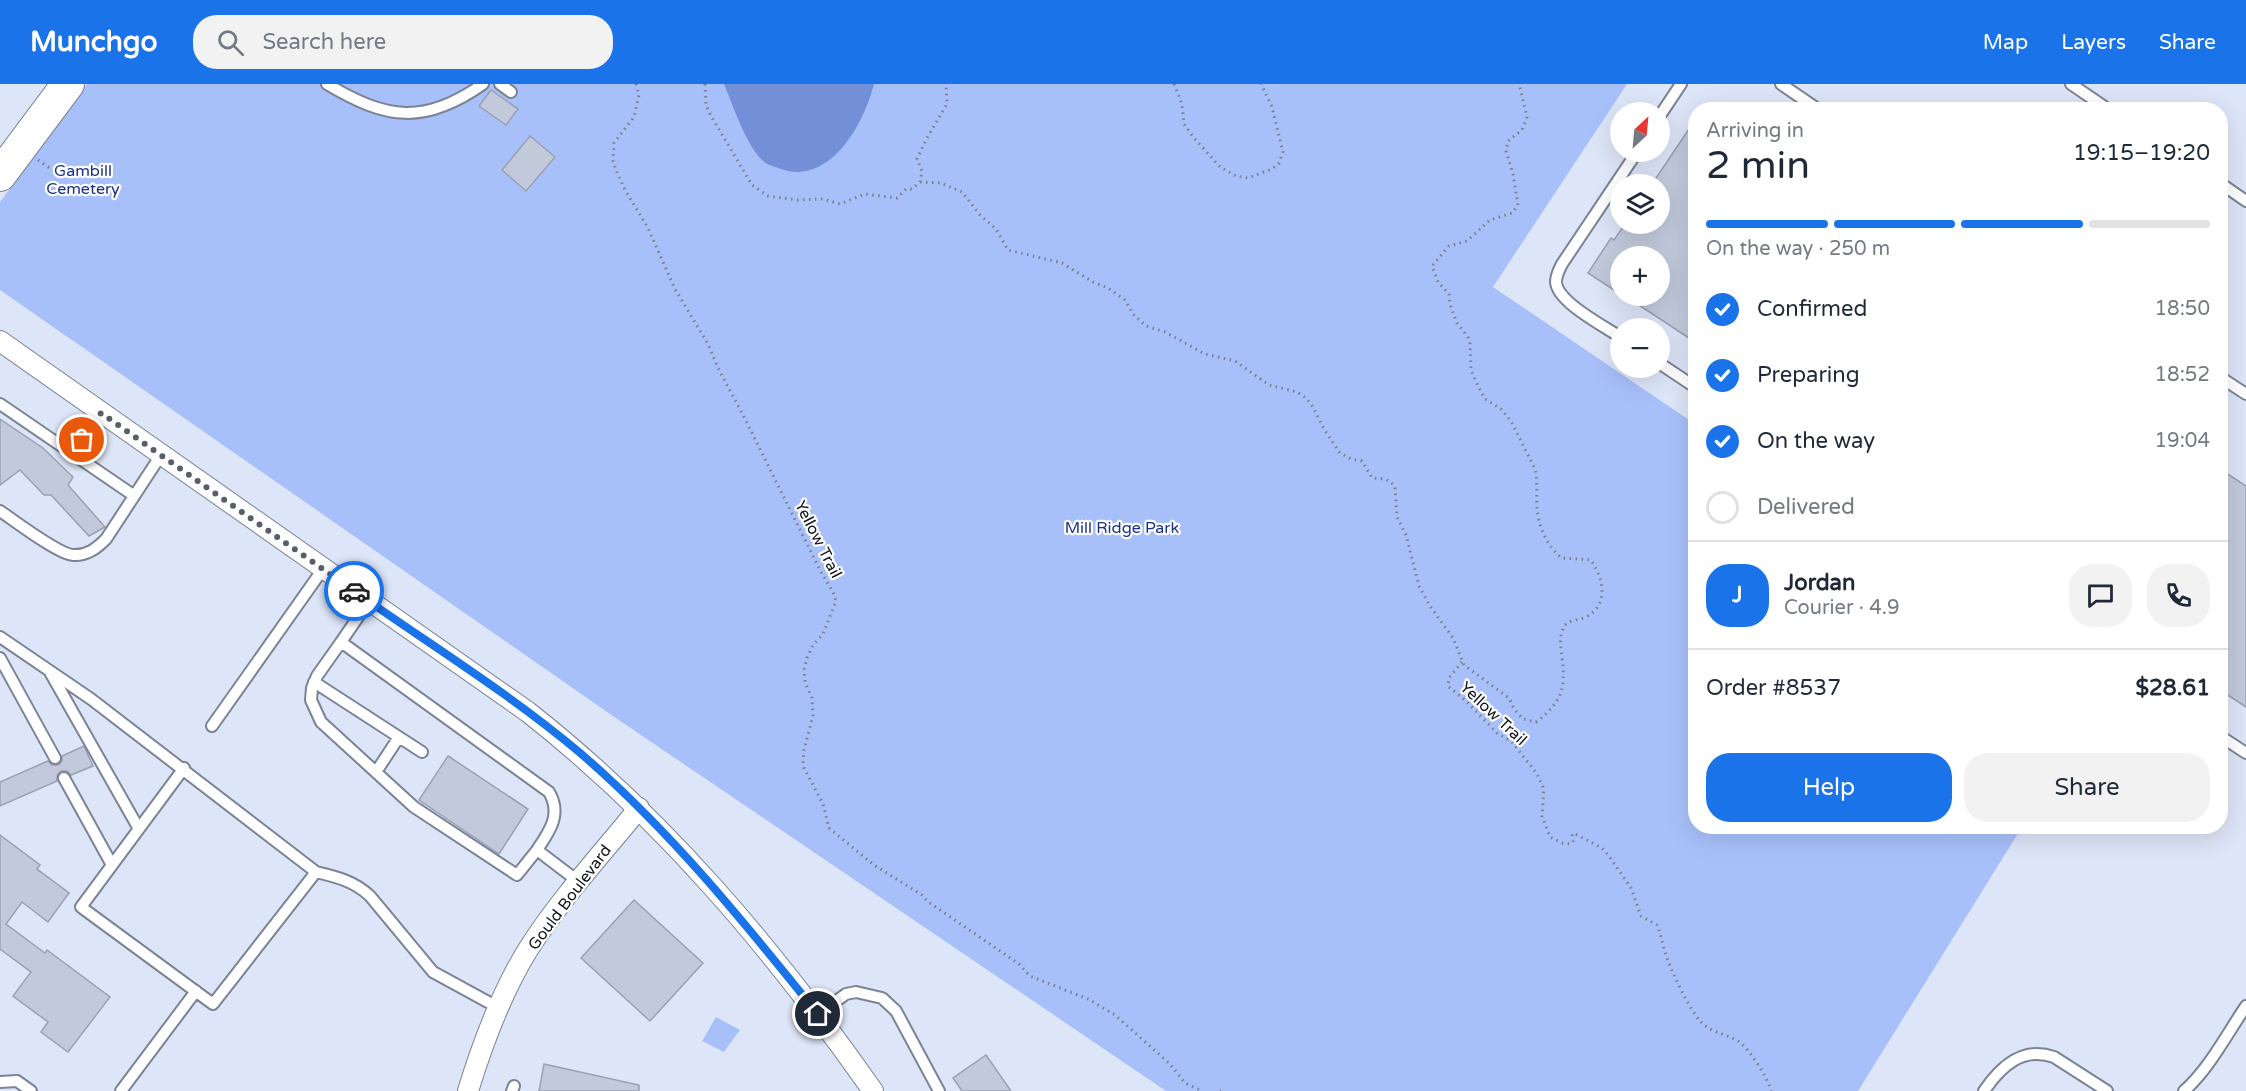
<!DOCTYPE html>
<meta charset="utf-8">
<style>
:root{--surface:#fff;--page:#f2f2f3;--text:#1f2937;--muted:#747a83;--line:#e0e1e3;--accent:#1a73e8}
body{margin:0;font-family:"Varela Round",sans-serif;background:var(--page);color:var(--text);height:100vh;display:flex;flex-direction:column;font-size:22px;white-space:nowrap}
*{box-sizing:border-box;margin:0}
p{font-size:20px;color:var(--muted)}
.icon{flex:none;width:33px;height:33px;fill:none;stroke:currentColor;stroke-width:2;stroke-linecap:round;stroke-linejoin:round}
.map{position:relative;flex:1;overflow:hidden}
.side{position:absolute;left:1688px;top:18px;width:540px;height:732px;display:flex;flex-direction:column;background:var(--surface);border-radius:24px;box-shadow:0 6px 24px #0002}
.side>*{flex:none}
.needle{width:39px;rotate:26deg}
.buttons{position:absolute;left:1610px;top:18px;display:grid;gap:12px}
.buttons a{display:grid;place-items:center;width:60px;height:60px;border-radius:50%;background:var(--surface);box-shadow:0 6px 24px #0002;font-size:30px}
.pin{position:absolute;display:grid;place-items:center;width:51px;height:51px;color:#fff;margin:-26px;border:3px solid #fff;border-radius:50%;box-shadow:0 2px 6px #0007}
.courier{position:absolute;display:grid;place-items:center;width:60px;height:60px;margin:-30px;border:4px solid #1a73e8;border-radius:50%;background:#fff;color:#222;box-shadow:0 2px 8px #0007}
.head em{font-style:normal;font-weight:600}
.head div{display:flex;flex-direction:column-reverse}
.head{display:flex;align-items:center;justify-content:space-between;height:102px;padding:0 18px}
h1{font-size:39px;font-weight:600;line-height:45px}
.bar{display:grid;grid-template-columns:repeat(4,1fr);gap:9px 6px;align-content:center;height:72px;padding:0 18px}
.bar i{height:8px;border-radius:4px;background:var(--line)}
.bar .on{background:var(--accent)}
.bar p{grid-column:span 4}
.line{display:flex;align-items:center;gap:15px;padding:0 18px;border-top:2px solid var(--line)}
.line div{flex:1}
.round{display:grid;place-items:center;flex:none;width:63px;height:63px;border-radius:24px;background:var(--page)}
ol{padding:0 18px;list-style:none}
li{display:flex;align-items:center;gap:18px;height:66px}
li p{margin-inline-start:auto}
li .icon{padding:6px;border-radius:50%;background:var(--accent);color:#fff;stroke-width:4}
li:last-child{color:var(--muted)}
li i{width:33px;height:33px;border:3px solid var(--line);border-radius:50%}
.primary-button{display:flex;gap:12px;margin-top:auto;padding:12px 18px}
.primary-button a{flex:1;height:69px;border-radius:24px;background:var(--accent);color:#fff;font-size:24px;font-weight:600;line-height:69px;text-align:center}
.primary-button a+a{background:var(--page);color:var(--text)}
header{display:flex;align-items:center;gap:36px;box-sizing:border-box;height:84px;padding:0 30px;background:var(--accent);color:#fff}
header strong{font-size:28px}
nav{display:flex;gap:33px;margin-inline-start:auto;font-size:21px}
.search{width:420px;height:54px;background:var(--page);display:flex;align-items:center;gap:15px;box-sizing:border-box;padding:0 21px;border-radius:24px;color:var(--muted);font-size:22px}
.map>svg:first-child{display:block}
.green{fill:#a8c0fa}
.water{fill:#728fd8}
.building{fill:#c1c9db;stroke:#99a1b2;stroke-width:1.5}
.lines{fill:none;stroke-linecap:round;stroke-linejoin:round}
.lane-casing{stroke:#7b8394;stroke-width:14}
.street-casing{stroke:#7b8394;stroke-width:22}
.primary-casing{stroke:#7b8394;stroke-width:34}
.path{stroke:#797f8b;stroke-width:3;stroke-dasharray:1.5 4.5;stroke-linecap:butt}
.lane{stroke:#fff;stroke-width:10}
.street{stroke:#fff;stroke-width:20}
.primary{stroke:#fff;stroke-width:32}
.done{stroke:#595e68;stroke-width:6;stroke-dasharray:0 10.8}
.route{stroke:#1a73e8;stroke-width:8}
.labels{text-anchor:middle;stroke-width:4.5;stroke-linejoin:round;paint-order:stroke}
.park-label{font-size:16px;fill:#1a3186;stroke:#fff}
.street-label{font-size:16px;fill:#12151b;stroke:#fff}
</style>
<header>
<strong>Munchgo</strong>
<div class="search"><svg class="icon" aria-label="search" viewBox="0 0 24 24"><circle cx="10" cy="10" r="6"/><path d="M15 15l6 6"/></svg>Search here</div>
<nav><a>Map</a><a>Layers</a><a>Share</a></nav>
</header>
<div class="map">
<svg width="2246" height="1007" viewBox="0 0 2246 1007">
<rect width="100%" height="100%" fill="#dde5f8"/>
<!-- green -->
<path class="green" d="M87,0H1627L1493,203L1695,340V742L2022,743L1858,1007H1166L610,630L0,206V118Z
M716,933L740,946L724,968L702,957Z"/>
<!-- water -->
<path class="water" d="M724,0H874C864,40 830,102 781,85C777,83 771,82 767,80C748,68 733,21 724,0Z"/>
<!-- building -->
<path class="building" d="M491,6L518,25L506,41L479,22Z
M1695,36V258L1625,212H1659V172H1620V210L1588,189L1611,154L1614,156L1625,140H1659V100H1652Z
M530,52L555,73L526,107L502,86Z
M0,335L43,364L73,393L68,401L105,443L89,452L51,411H44L20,386L0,401Z
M2220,385L2246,402V623L2220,606Z
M84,662L93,682L71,691L67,687H61L57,691V697L0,722V698L48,677L52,681H58L62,677V672Z
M448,672L528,725L499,770L419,716Z
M0,751L40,781L37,785L69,809L48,838L22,818L6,840L45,869L47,866L110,913L68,968L41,948L48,938L13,912L31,888L0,865Z
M634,816L703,879L650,937L581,874Z
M986,971L1011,1007H962L953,994Z
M544,980L639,1001V1007H539Z"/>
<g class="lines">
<defs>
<path id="lane" d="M327,0C387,36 425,41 483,0
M500,0L511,8
M1781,0L1819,26
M2071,0L2109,26
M1659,33L1681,0
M2220,99L2246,117
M1620,253C1604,242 1557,218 1556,198C1556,191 1559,186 1562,180L1637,68
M1659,279L1695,303
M2220,293L2246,310
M0,320L133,411
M73,369L101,329
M0,427C15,437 58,470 73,471C87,472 97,464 106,455L161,371
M369,517L341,558L549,708C562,730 550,747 537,766L579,798
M0,553L91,615L316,788C337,793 354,797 370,812L433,888L499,924
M341,558L317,592L312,604L311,616L321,638L414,723L517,791L537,766
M0,574L55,674
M50,588L139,745
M314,598L422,668
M212,642L323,485
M2220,652L2246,669
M184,684L81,823L213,920L316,788
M376,688L399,653
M64,694L112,781
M818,930L846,910L856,908L882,914L896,927L939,1007
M0,998L17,997L31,1007
M121,1007L196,907
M512,1007L514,1002
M1984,1007C2001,982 2023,962 2054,973L2107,1007
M2184,1007C2209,985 2227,950 2246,922"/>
<path id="street" d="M0,257L528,628C664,735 774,866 873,1007
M468,1007C483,958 502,907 529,864C561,814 602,770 639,724"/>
<path id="primary" d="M0,91L68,0"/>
</defs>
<!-- lane casing -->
<use href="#lane" class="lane-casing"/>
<!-- street casing -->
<use href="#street" class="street-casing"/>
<!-- primary casing -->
<use href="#primary" class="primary-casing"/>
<!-- path -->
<path class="path" d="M636,0L639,11L634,33L614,59L613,77L616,86L625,106L648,144L675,205L708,260L718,284L743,331L821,488L833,508L836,517L823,550L813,561L807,574L804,586L805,598L812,614L813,632L804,666L803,677L804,684L823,720L829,744L874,781L922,811L927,817L1019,880L1030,892L1088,915L1115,931L1170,980L1185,999L1202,1007
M705,0L706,21L711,32L752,101L768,112L797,116L823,115L840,120L865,110L897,114L906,105H912L920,98L922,87L917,75L927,54L947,20L946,0
M1174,0L1182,20L1184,40L1194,54L1220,83L1236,92L1248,94L1272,85L1279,79L1283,68L1272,23L1261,0
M38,76L61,92
M920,98L941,99L962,108L981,132L996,145L1008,166L1062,179L1093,198L1108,204L1125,216L1133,230L1146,242L1165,248L1205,270L1235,277L1269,301L1297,308L1306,314L1313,323L1324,345L1340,369L1351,375L1362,377L1372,394L1385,395L1391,398L1395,403L1397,433L1406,451L1419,502L1430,522L1453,554L1464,581L1509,614L1514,625L1523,635L1536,638C1562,618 1566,605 1562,573C1561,564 1559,554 1563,545C1566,535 1578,537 1586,533C1610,520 1603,494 1591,476L1562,474C1547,463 1538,441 1537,423C1536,410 1538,398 1535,385L1511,337L1501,325L1485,315L1476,298L1471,286L1470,260L1468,253L1457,239L1450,221L1449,210L1438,198L1432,182L1449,162L1467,157L1490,136L1512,129L1518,121L1513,90L1506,67L1508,57L1522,46L1527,33L1519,0
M1462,578L1449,594L1448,602L1466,617L1497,649L1512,658L1537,690L1544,705L1542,732L1550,753L1562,759L1571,760L1573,757L1572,750H1575L1602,764L1609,772L1631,804L1641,832L1657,841C1661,850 1662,859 1665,868C1670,885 1689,925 1701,938C1713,950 1725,949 1738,957C1749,964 1768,994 1771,1007
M1220,1007H1221"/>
<!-- lane -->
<use href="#lane" class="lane"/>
<!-- street -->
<use href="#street" class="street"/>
<!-- primary -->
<use href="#primary" class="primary"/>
</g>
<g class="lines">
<!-- done -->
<path class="done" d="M82,356L101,329L354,507"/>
<!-- route -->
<path class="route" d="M354,507C429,560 509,609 579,668C669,745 744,838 818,930"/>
</g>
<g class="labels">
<!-- park labels -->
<g class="park-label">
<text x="83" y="92">Gambill<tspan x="83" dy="18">Cemetery</tspan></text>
<text x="1122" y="449">Mill Ridge Park</text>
</g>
<!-- street labels -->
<g class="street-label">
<text transform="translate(819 455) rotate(63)" y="6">Yellow Trail</text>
<text transform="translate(1494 629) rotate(43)" y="6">Yellow Trail</text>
<text transform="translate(569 813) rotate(-53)" y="6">Gould Boulevard</text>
</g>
</g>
</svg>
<div class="buttons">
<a><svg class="needle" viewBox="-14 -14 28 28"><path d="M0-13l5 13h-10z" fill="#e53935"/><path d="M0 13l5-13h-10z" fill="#747a83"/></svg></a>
<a><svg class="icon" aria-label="layers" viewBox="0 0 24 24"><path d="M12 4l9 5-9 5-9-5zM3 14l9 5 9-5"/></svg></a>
<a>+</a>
<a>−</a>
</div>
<div class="pin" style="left:82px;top:356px;background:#ea580c"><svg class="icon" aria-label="bag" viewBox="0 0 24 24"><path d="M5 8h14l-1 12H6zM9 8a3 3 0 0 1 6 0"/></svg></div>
<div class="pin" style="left:818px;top:930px;background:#1f2937"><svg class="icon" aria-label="home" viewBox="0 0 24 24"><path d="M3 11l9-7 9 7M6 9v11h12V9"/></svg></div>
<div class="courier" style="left:354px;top:507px"><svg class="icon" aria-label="car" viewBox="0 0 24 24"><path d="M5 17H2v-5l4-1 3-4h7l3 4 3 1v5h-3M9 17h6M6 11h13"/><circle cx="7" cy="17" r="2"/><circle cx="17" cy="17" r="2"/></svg></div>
<section class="side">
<div class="head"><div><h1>2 min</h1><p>Arriving in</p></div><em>19:15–19:20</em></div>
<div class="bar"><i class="on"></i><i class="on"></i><i class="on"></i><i></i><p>On the way · 250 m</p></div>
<ol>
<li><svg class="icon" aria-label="check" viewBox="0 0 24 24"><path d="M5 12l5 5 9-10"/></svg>Confirmed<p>18:50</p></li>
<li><svg class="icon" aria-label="check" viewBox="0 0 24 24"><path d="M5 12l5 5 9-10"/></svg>Preparing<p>18:52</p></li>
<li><svg class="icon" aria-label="check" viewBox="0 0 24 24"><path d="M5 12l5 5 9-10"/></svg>On the way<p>19:04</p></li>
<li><i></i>Delivered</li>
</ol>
<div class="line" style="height:108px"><b class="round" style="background:var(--accent);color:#fff">J</b><div><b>Jordan</b><p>Courier · 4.9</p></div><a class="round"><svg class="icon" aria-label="chat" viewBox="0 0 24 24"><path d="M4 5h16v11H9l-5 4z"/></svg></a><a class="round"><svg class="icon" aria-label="phone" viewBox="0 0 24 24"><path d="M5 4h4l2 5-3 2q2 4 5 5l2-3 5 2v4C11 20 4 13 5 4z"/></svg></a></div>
<div class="line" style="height:78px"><div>Order #8537</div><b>$28.61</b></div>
<div class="primary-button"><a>Help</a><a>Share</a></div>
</section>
</div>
